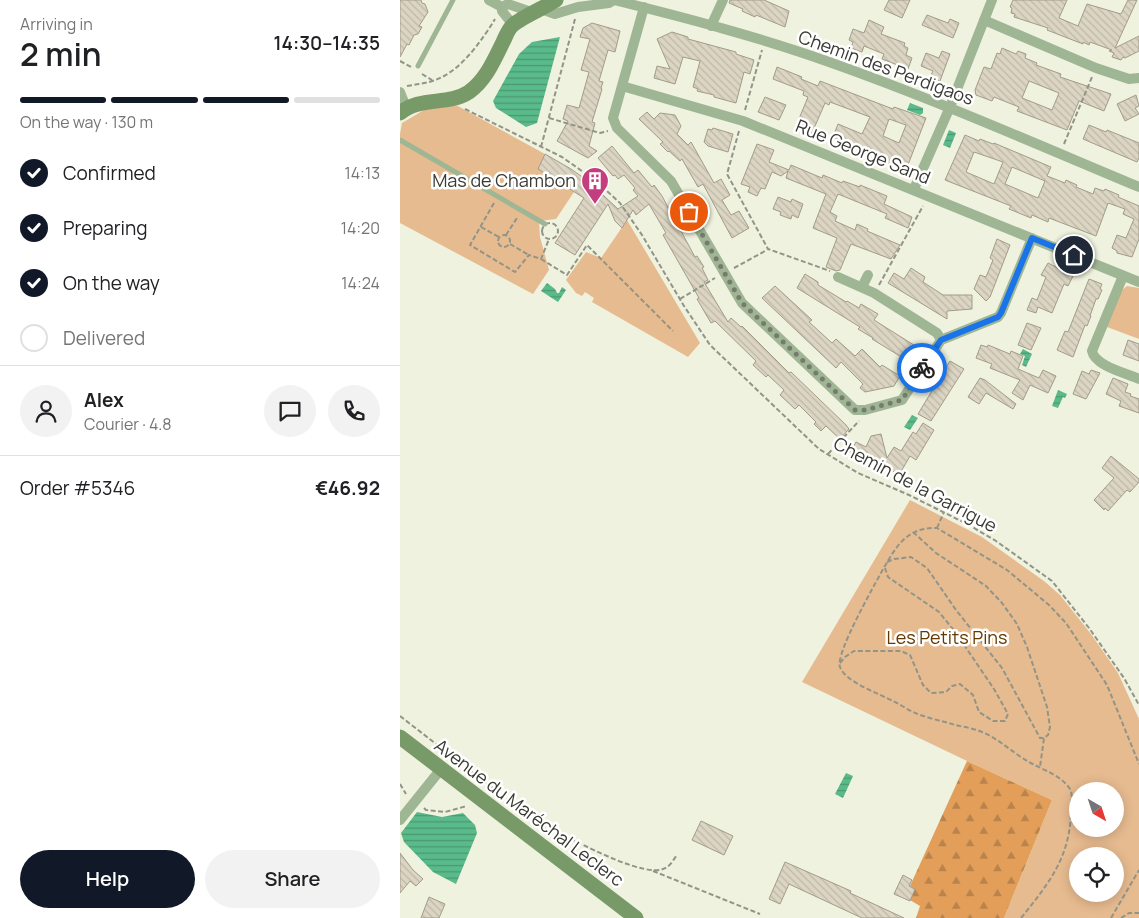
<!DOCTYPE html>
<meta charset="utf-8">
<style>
:root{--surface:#fff;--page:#f2f2f2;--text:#202124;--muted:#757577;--line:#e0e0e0;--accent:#111827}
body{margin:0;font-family:Manrope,sans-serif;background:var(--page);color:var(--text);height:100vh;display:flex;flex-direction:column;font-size:19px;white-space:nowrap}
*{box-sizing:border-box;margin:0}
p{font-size:16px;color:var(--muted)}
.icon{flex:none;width:28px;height:28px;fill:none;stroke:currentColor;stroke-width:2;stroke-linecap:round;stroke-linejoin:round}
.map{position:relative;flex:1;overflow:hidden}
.panel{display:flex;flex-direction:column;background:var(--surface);width:400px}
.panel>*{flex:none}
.needle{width:32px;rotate:141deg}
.tools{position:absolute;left:669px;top:782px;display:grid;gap:10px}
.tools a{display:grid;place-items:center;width:55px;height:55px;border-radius:50%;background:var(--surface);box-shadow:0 2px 12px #0003;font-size:25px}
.pin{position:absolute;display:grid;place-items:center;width:42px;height:42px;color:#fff;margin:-21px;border:2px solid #fff;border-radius:50%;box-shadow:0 1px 5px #0007}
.courier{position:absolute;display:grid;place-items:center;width:50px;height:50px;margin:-25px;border:4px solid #1a73e8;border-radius:50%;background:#fff;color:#222;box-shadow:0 1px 6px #0007}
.summary em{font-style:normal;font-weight:600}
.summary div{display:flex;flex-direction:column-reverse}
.summary{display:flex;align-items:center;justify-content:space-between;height:85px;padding:0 20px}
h1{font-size:32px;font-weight:600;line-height:38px}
.bar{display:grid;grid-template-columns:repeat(4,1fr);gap:8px 5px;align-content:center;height:60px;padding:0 20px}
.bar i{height:6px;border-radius:4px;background:var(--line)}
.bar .selected{background:var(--accent)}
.bar p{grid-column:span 4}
.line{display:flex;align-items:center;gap:12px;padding:0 20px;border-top:1px solid var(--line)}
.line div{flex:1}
.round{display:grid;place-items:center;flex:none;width:52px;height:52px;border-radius:26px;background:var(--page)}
ol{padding:0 20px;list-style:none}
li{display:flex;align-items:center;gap:15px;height:55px}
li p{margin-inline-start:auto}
li .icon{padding:5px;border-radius:50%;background:var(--accent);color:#fff;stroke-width:4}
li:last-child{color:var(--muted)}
li i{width:28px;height:28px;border:2px solid var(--line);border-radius:50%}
.primary-button{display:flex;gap:10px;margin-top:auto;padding:10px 20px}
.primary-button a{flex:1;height:58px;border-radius:30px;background:var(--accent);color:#fff;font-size:20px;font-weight:600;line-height:58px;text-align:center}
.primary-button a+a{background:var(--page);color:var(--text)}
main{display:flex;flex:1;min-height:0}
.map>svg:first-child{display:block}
.green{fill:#e7bb90;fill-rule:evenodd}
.forest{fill:url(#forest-firs)}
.water{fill:url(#water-rules)}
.building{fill:url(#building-back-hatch);stroke:#a29b8a;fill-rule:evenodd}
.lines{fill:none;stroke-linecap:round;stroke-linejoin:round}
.path{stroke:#929487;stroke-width:2;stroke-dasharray:5 2.5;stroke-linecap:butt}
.lane{stroke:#9fb695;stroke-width:5}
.street{stroke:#9fb695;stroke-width:10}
.secondary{stroke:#789a69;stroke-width:15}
.done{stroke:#797a6f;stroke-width:5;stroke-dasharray:0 9}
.route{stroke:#1a73e8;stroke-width:6}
.labels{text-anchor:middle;stroke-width:5;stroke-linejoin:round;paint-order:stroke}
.street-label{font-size:18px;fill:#393a33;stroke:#fff}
.poi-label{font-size:18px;fill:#393a33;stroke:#fff;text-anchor:end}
.park-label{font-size:18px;fill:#643900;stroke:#fff}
</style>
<main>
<section class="panel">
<div class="summary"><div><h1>2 min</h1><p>Arriving in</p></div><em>14:30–14:35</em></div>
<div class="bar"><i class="selected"></i><i class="selected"></i><i class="selected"></i><i></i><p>On the way · 130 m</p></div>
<ol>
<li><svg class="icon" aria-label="check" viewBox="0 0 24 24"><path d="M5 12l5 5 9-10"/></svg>Confirmed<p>14:13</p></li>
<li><svg class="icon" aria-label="check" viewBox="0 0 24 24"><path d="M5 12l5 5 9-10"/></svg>Preparing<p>14:20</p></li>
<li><svg class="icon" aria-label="check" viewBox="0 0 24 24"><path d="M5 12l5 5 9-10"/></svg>On the way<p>14:24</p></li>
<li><i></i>Delivered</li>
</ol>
<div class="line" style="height:90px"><a class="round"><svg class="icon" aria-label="person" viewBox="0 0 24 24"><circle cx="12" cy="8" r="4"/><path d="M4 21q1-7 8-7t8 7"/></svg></a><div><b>Alex</b><p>Courier · 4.8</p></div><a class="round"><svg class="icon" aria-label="chat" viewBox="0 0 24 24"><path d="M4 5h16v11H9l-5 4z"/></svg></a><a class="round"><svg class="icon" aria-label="phone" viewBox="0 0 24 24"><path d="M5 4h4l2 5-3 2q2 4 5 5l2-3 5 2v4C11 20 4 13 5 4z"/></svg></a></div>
<div class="line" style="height:65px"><div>Order #5346</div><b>€46.92</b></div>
<div class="primary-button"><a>Help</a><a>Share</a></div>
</section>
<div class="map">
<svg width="739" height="918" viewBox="0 0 739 918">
<defs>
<pattern id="forest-firs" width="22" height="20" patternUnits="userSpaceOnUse" patternTransform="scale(1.25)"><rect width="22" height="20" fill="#e39f5a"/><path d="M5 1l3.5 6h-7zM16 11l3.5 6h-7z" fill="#b9834b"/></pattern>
<pattern id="water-rules" width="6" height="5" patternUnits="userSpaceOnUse" patternTransform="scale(1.25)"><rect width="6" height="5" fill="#59ba8a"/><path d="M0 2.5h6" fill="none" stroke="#4b9871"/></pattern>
<pattern id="building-back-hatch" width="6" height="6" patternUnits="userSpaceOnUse" patternTransform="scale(1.25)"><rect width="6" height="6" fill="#dcd5c3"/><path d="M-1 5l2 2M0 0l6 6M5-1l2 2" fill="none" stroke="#beb8a8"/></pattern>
</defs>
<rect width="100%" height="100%" fill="#eff2de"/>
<!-- green -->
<path class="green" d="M56,105L145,154L138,169L174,192L156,219L139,221L140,237L149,270L133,294L0,223V134L2,123L24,110Z
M227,220L300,343L288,357L192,302L194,298L185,292L182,296L176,293L166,280L186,252L201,258Z
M727,286L739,288V339L707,327L721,291Z
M510,500L582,537L644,581L660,595L691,634L718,673L739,719V918H604L652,800L567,761L402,682ZM678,791H715V829H678ZM678,856H715V894H678Z"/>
<!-- forest -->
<path class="forest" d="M567,761L652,800L604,918H516L520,906L510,900L515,889L510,886Z"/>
<!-- water -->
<path class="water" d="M160,37L137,123L126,127L96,108L93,101L119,54L132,42Z
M510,103L523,108V113L520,115L507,110Z
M549,130L556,133L550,148L543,145Z
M147,283L155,289L157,293H159L162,287L166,290L158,302L141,291Z
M623,349L632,354L626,367L622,365L625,356L620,354Z
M658,390L667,394L665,398L663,397L658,408L652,406Z
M512,415L518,418L510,430L504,427Z
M446,773L453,776L443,798L435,794Z
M17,812L42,817L63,813L75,825L77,833L56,884L33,872L4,842L1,833Z"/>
<!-- building -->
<path class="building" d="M0,0H21L22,3L25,4L28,12L19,26L22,27L18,34L14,35L9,45L7,44L0,57Z
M330,0H364L389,11L385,27L356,15L355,17L342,11L343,9L329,3Z
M489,0H510L502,18L484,10Z
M613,0H667L659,18L678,26L687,4L721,14L728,0H737L715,48L739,36V51L725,58L723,57L721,60L712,57L714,53L709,51L712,50L690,42L689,45L683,42V44L647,30L648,28L614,17L615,14L611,13L612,8L610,7Z
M527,15L548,23L550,19L559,23L553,38L522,25Z
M469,20L484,27L481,34L505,43L504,46L508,48L506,55L512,58L508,69L482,59L484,54L464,46L462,52L451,48L453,42L449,40L453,29L464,33Z
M192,23L220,31L215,52L208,50L199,81L203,82L201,88L202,89L192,122L195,123L189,146L197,151L188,158L157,141L168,121L163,119L167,105L179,108L189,72L181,70L190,39L180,37L183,28Z
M272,32L288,37V39L336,52V54L354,60L350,74L344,72L336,103L314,97V95L297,91L298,89L293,87L300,61L283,57L275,84L254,78L257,66L270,69L257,39Z
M602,48L616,54L618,51L626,54L625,58L637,63L636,65L661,74L660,77L711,94L704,111L679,101L667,130L617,111L619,107L594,97L592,101L576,95L575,90L584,67L591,69L597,53L600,54ZM629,81L659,93L652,110L622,98Z
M542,51L550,54L540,81L530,77L533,71L521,66L526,53L539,58Z
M377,67L402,77L401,79L418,86L420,81L493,109L494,107L526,118L506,170L487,163L475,156L476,154L433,137L438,124L462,134L470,117L430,102L429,105L425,103L412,133L396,126L408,97L403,95L404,91L373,79ZM489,119L506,125L499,143L483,136Z
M736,95L739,106L735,108L739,114L725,121L717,104Z
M365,97L386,105L379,120L358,112Z
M247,112L254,119L260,113L275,115L281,126L277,134L288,145L291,142L314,183L321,179L330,195L322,200L331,215L339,211L349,228L332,238L303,184L298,187L282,159L280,161L269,151L268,152L260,144L263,142L239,119Z
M689,125L706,132L707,130L739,143V158L737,162L683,139Z
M313,128L333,134L328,152L308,146L304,142L308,129L312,130Z
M565,135L579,141L580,139L593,144L594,143L651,167L647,176L665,183L666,180L677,185L676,187L693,194L695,188L704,191L705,189L719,195L718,197L739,206V239L732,257L717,253V251L712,248L717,235L726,238L734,219L723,214L725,209L708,203L696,236L649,218L648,222L632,215L631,218L609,209L611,206L545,180ZM574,152L603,162L594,184L566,172ZM612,167L645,181L638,198L605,184Z
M357,144L374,150L369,162L389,170L391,165L422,178L423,175L442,183L443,181L460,187V185L487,196L484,204L512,217L508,228L485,218L487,214L438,194L430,212L437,216L435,221L455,230L457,224L468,229L467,231L500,245L491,259L451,244L440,270L436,271L426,267L437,238L413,228L426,194L386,178L388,171L381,176L372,172L365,189L361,188L357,196L348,192L350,187L341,184Z
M212,146L234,173L238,170L252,187L254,185L262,196L295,257L297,256L304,267L302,268L308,280L304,282L328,322L331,318L341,327L342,326L389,373L391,372L446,425L449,429L440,439L426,426L421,431L414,424L416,422L399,405L395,409L380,395L384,390L368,375L366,377L353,365L356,361L315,321L311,323L297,299L299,298L263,235L266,233L249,204L236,215L233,210L222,228L215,221L208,204L175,255L155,243L184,198L138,169L145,154L171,169L188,181L218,209L238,196L233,190L235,188L224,175L218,179L215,175L213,176L198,158Z
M378,197L391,202L392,199L403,204L398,218L392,215L391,219L380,215L381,212L373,209Z
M597,239L610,245L590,297L586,301L574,289L580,275L586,277L593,260L590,258Z
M648,263L673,276L668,286L664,284L652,313L638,307L636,313L627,310L632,298L637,300L646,277L641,275Z
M511,268L525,277L523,282L543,295H572V309L547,311V319L488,283L494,273L504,279Z
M405,274L418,282V285L446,302L447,301L459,308L461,304L478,314L474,320L517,347L508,361L472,339L473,338L458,329L460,327L397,288Z
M689,279L702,284L700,289L702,290L698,299H696L690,316H691L687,326L685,325L673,357L657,350L665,331L668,332Z
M375,286L412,320L409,322L432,343L436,339L455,356L462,349L480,367L482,365L500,376L494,386L465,392L460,388L463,384L441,362L436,368L362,298Z
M627,323L641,328L631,350L618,345Z
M728,340L739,344V361L723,355Z
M581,345L587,347L588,345L610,354L611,351L623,356L618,369L639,378L643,370L656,376L648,393L630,385L623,400L612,393L620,380L590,368L592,364L576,358Z
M550,361L564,369L531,421L518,414Z
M691,370L700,373L686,399L673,394L682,371L689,374Z
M580,378L585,380L616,404L613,409L586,393L579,404L568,397Z
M713,378L728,384L725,392L731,394L730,396L739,399V413L719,406L721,401L706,394Z
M523,423L534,430L516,460L510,456L499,475L472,459L470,463L450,453L456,442L466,447L471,436L481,434L487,458L494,447L501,451L513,432L516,434Z
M711,456L739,479V482L730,492L727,490L708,511L705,508L704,510L694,500L714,478L702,468Z
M301,821L333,836L324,855L292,840Z
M0,853L13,870L23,879L16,886L10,881L0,893Z
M385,862L451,891L450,893L504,918H462L389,884L380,904L369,899Z
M503,875L512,880L509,886L515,889L510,901L494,894Z
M29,897L45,904L39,918H21Z"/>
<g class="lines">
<!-- path -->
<path class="path" d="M0,61L11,67
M22,74L32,80
M7,86C19,84 31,83 42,77C63,67 83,39 95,19
M65,109L162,157L196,181L220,203L242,235L284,306L310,345L419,449L458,473L509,495L569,525L596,541L652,581L689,628L724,678L739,705
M345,110L362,50
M149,118L200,133L208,131
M339,131L327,174L368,249L430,271
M664,144L692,77
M141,147L175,19
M94,203L70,245L115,272L129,255L141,259L149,239
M142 231a8 8 0 1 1 16 0a8 8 0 1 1-16 0Z
M81,227L99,237
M98 241a6 6 0 1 1 12 0a6 6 0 1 1-12 0Z
M106,235L117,218
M110,244L129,255
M141,259L167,275L187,245L273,331
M334,268L367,250
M479,285L523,206
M280,299L315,278
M428,454L459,421
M537,528L544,512
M513,532L536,553L586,586L602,603L617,624L627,647L647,707L650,727L648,735L644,738L640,767
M487,562L494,559L511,557L527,568L556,610L602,668L640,738H644
M440,663L445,657L454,651H501L510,655L523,685L531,693L546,692L552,686L560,684L573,695L579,712L593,721H605L608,714L594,689L556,633L539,612L488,577L485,568
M0,716L148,831
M0,784L6,794
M24,808L26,810L45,812L67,806
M149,831C157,834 166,837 175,841C194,850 244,876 263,869C270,867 273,860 277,855
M253,871L360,914
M621,918C650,882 671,856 671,808C671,802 673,794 670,789C661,775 643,770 629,762C613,753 599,739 582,732C571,727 559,727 549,723C537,720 524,717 513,712C506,709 500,704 493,701C480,694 445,682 440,667C435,654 474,586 482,571C496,547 506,527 537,528L607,570L649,605L666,623L707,685L739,764
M711,918L739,870
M721,918L729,913H739"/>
<!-- lane -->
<path class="lane" d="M18,66L53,0
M0,140L145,224"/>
<!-- street -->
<path class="street" d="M89,0L102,7V11L113,25
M214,0C286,18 359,37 429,62C534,99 636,144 739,187
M102,7L108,4L134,13
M244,7L213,118L217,128L271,181L342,303L455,410H465L502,400L541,340L598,317L601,313L632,238
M141,9L155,14L178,7L209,3L214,0
M584,20L696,68L729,79L739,78
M311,26L323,0
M222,86L343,121L739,282
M0,92L6,107
M514,189L550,107L592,0
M723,276L692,351C695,366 726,373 739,379
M438,277L474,293L537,333L541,340
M462,287L468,275
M0,820L41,769"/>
<!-- secondary -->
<path class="secondary" d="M0,113C20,96 48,106 69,92C86,80 94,60 103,42C106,36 108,29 113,25C122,17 144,8 156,0
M0,737L236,918"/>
</g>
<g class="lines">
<!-- done -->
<path class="done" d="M289,212L342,303L455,410H465L502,400L522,368"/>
<!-- route -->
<path class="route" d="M522,368L541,340L598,317L601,313L632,238L674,255"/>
</g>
<!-- icons -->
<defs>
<symbol id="building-pin" viewBox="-11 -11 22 30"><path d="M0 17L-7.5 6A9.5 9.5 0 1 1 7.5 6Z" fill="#c43e7f" stroke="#fff"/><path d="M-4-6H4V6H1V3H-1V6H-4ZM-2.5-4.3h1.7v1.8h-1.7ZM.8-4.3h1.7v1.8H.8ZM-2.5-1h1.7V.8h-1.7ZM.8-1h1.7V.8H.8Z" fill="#fff"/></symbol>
</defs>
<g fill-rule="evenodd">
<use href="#building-pin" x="179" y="165" width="32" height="43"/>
</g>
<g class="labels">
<!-- street labels -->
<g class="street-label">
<text transform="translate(486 68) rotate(20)" y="6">Chemin des Perdigaos</text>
<text transform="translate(463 152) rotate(22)" y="6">Rue George Sand</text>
<text transform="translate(515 485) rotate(28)" y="6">Chemin de la Garrigue</text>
<text transform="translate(129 813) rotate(37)" y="6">Avenue du Maréchal Leclerc</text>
</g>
<!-- poi labels -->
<g class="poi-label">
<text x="176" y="187">Mas de Chambon</text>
</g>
<!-- park labels -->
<g class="park-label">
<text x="547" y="644">Les Petits Pins</text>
</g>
</g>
</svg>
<div class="tools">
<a><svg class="needle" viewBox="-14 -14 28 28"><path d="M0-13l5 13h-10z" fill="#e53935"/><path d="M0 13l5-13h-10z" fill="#757577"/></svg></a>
<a><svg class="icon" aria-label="locate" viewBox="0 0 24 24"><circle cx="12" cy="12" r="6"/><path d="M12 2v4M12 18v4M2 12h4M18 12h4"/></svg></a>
</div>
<div class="pin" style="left:289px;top:212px;background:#ea580c"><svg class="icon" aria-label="bag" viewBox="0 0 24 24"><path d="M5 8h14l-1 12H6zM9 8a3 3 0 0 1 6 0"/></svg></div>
<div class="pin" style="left:674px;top:255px;background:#1f2937"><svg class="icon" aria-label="home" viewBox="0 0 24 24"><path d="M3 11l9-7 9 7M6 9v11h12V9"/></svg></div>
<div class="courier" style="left:522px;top:368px"><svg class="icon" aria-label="bike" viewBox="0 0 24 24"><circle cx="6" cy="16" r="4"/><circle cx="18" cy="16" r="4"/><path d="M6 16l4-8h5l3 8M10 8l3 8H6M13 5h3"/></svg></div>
</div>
</main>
